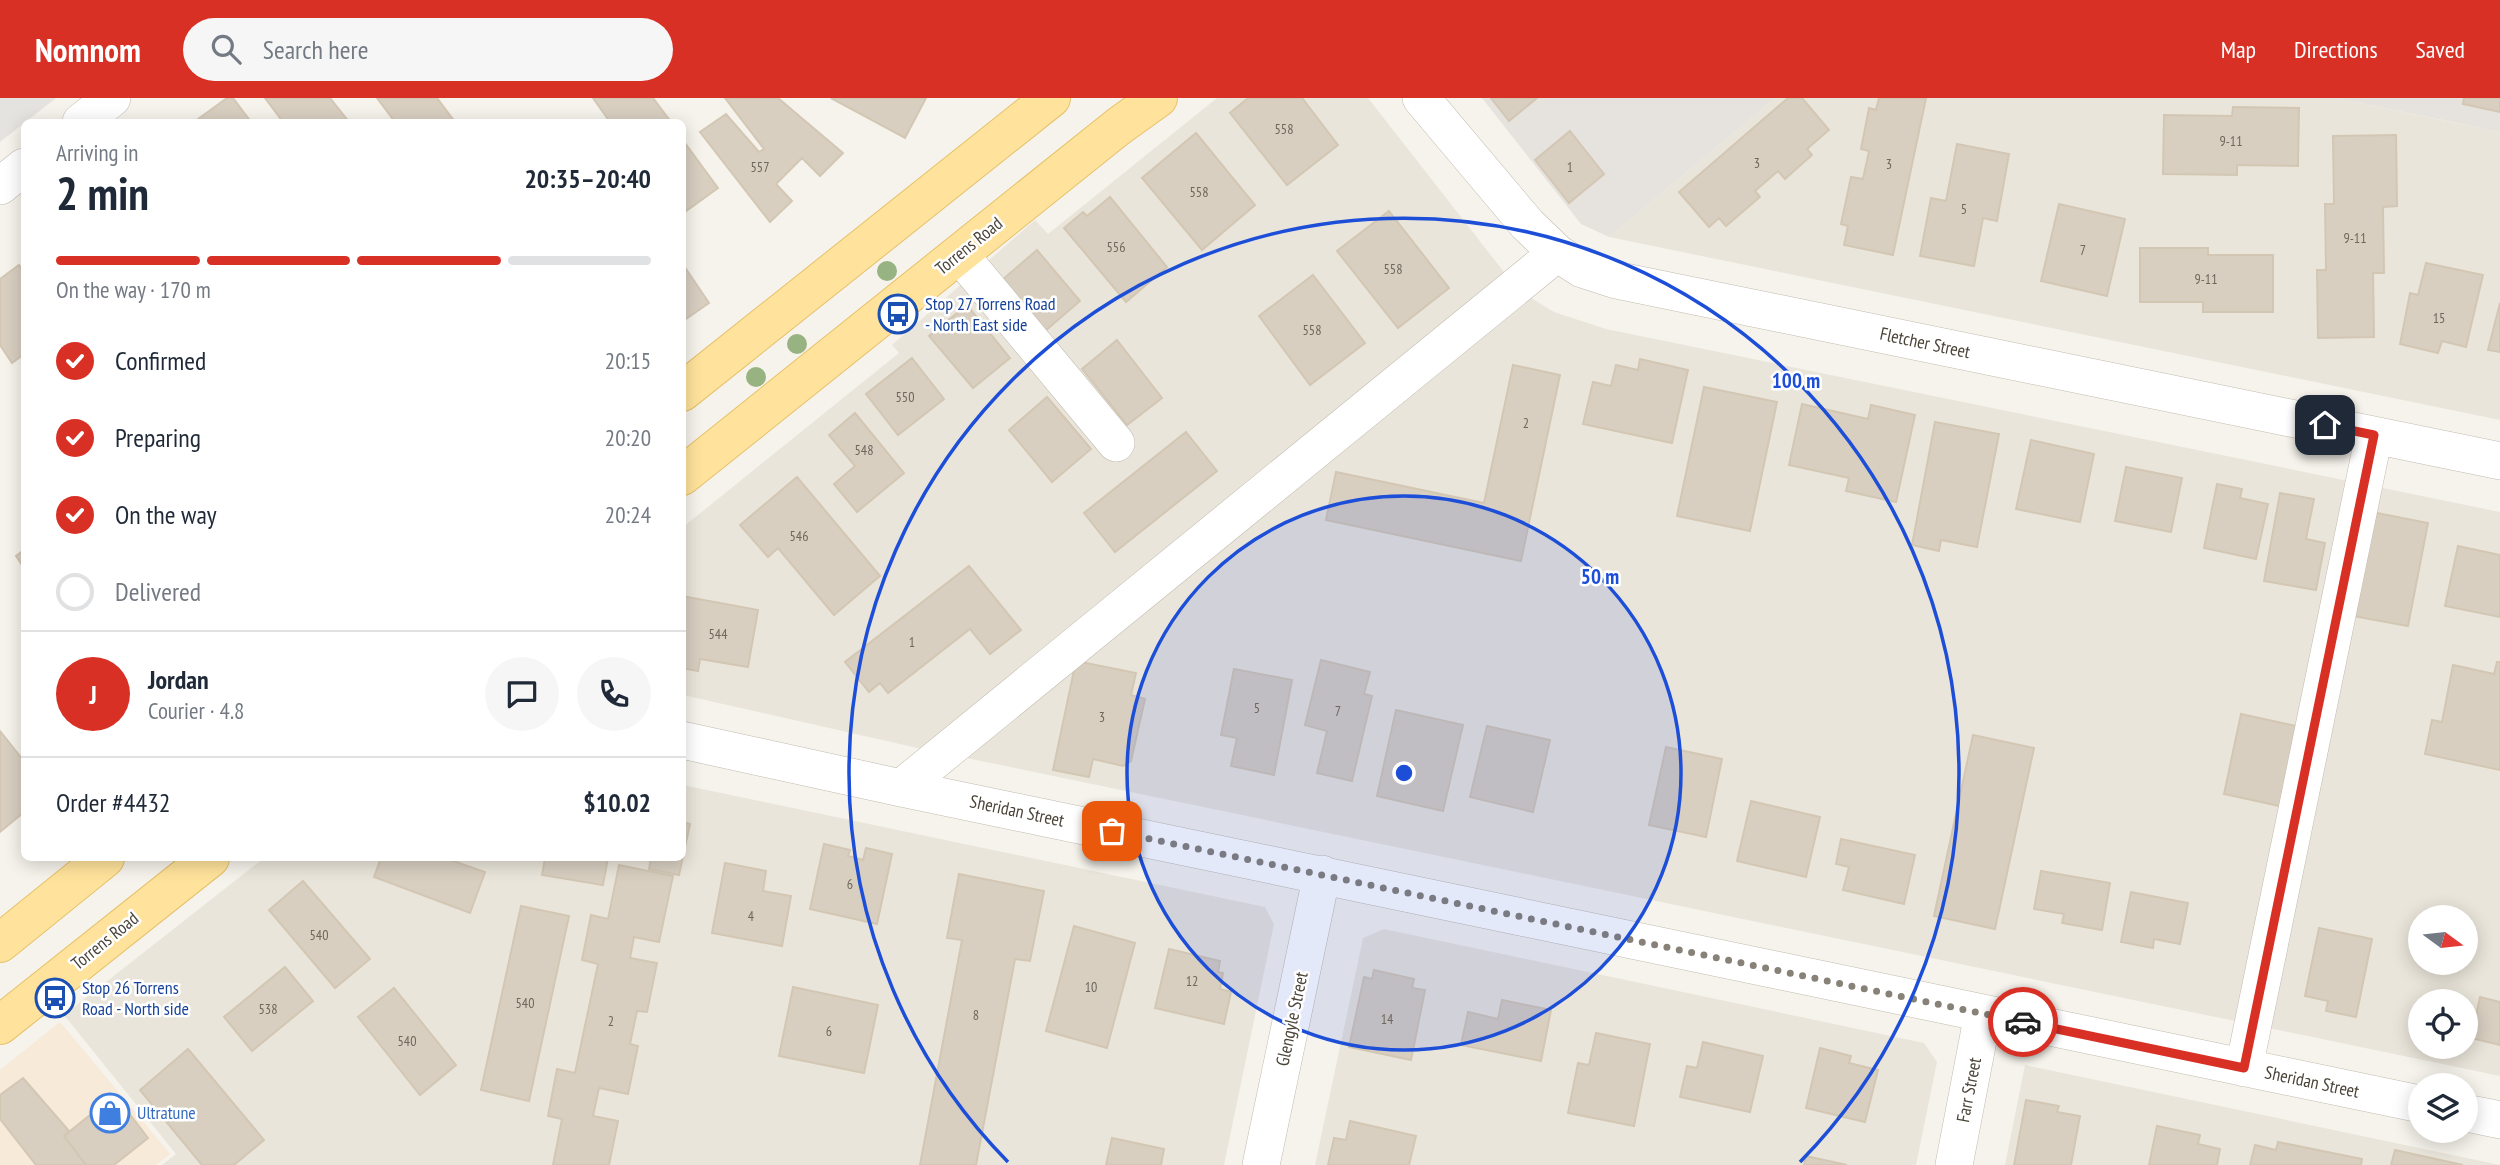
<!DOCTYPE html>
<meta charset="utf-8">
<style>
:root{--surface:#fff;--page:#f6f6f7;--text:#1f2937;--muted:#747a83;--line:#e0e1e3;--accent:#d93025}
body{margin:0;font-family:"PT Sans Narrow",sans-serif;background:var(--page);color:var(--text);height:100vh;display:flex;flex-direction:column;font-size:26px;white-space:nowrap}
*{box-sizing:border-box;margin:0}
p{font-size:23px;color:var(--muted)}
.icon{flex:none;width:38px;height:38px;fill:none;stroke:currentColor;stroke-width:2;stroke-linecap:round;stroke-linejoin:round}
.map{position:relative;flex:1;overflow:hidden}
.drawer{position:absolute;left:21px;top:21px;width:665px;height:742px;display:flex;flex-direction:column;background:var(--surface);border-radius:10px;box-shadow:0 4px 18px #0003}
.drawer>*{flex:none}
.needle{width:46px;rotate:105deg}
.buttons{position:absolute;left:2408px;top:807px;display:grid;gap:14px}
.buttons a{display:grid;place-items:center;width:70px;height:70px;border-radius:50%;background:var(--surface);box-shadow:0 4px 18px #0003;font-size:35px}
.pin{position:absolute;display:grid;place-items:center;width:60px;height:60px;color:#fff;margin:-30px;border-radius:14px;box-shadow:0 4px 10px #0006}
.courier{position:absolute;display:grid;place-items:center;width:70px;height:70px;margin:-35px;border:5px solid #d93025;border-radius:50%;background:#fff;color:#222;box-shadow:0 2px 9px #0007}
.overview em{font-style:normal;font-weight:800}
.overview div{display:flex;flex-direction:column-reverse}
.overview{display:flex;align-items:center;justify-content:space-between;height:119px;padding:0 35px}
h1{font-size:46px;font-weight:800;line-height:52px}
.bar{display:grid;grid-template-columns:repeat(4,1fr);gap:10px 7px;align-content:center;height:84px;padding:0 35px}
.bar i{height:9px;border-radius:5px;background:var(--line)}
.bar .on{background:var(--accent)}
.bar p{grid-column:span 4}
.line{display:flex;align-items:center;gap:18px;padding:0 35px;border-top:2px solid var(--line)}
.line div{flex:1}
.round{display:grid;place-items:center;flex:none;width:74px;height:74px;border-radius:37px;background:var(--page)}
ol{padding:0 35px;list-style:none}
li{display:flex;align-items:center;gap:21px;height:77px}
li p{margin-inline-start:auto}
li .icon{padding:7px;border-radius:50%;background:var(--accent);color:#fff;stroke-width:4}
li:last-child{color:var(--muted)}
li i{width:38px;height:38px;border:4px solid var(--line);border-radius:50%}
header{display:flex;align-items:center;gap:42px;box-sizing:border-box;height:98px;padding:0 35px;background:var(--accent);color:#fff}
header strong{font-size:33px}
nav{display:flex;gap:38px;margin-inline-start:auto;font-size:24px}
.search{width:490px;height:63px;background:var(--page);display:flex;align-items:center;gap:18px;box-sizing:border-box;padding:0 24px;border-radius:38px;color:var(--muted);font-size:26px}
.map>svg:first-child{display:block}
.residential{fill:#eae5da;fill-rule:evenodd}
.commercial{fill:#f7ead8}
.industrial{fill:#e6e2dd}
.parking{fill:#e5e3e0}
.building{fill:#d8cfc1;stroke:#d3c7b4;stroke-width:2}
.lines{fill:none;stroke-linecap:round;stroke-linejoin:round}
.minor-casing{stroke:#c2bbae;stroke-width:38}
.major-casing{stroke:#e6c16a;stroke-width:40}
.minor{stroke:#fff;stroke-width:37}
.major{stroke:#ffe39c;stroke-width:38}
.tree{fill:#97b381}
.done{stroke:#878178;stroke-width:7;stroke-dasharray:0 12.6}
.route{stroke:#d93025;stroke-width:9}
.ring{fill:none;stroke:#1d4ed8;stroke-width:3.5}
.labels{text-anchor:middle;stroke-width:5;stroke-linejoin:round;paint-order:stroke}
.number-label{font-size:14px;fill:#6e675b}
.street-label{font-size:18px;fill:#4b4439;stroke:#fff}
.transit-label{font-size:18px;fill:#164399;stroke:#fff;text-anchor:start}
.shop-label{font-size:18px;fill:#366cbe;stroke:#fff;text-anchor:start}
.centre{fill:#1d4ed8;stroke:#fff;stroke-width:3.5}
.ring-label{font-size:21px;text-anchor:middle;font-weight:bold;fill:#1d4ed8;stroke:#fff;stroke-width:5;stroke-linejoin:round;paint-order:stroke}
</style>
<header>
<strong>Nomnom</strong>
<div class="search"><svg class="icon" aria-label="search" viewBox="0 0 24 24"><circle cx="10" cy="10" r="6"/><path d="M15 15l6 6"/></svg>Search here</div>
<nav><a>Map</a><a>Directions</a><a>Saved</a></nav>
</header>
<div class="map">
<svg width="2500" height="1067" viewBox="0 0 2500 1067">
<rect width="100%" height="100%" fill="#f6f3ec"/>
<!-- residential -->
<path class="residential" d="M1217,0H1368L1511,183L922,651L683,597V429L899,255L892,247L1035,122L1048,136Z
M1775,0H2335L2500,34V322L1609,139Z
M1528,198L1554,214L1606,231L2500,414V978L962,659ZM2420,819H2466V864H2420ZM2420,903H2466V948H2420Z
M683,687L1265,809L1274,826L1224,1067H162L176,1056L64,917L264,760H682Z
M1384,831L1924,945L1937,964L1916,1067H1315L1363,840Z
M2025,967L2500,1067H2005Z"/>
<!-- commercial -->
<path class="commercial" d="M60,924L170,1056L156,1067H0V972Z"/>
<!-- industrial -->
<path class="industrial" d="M1482,0H1775L1609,139L1581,126Z
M2335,0H2500V34L2448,23Z"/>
<!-- parking -->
<path class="parking" d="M0,0H56L0,44Z"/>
<!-- building -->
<path class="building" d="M227,0H233L251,24H194Z
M265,0H330L349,24H283Z
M377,0H437L455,24H395Z
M593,0H653L671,24H610Z
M725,0H778L843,55L820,78L802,60L776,86L792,103L770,124L700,34L726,16L759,54L764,51Z
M831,0H926L905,40Z
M1248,0H1302L1338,47L1287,87L1230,15Z
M1491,0H1537L1509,23Z
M1788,0H1802L1829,32L1807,51L1812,57L1785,81L1778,73L1755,93L1760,99L1726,128L1719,120L1709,129L1679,94Z
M1879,0H1926L1893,157L1844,147L1848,128L1841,126L1851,79L1863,81L1869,53L1861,51L1869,10L1876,12Z
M2464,0H2500V14L2463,6Z
M2233,9L2299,10L2298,68L2237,67V77L2163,76L2164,17L2232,18Z
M1570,33L1604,76L1569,105L1535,62Z
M1196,35L1255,107L1202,152L1142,80Z
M2396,37L2397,108L2383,109L2384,175H2373L2374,239L2318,240L2317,172H2326L2325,106H2334L2333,38Z
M682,41L718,90L682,116Z
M1957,46L2009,56L1997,123L1983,120L1974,168L1920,158L1931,100L1946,103Z
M1110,99L1167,169L1126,204L1064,130L1083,114L1087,118Z
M2059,106L2125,121L2107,198L2041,183Z
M1389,113L1449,190L1398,230L1337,153Z
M2140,150H2208V157H2273V214H2203V204H2140Z
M1037,152L1080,203L1045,233L1002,182Z
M682,165L709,205L686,221L682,216Z
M2426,165L2483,177L2466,249L2442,243L2438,255L2400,246L2410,195L2418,197Z
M19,167L24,175V256L12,265L0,247V181Z
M1313,177L1365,245L1310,287L1259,218Z
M2500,205V254L2488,252Z
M967,207L1010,260L973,290L929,238Z
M1117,242L1162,300L1127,327L1082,271Z
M912,260L944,301L898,337L866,296Z
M1640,261L1688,272L1672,345L1583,326L1593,284L1611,288L1616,267L1638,272Z
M1513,267L1560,277L1521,463L1326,422L1336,374L1484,405Z
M1704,289L1777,304L1750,433L1677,418Z
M1047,299L1091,351L1052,384L1009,332Z
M1802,306L1868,321L1871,307L1915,317L1896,404L1846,393L1849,380L1789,367Z
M855,315L904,375L857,414L834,386L855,368L829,337Z
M1935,324L1999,336L1977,449L1941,442L1939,453L1912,447Z
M1186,334L1217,373L1115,454L1084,415Z
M2031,342L2094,356L2080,424L2016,411Z
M2126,369L2182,380L2171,434L2115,423Z
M797,379L880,478L834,517L778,450L768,459L740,427Z
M2217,386L2242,391L2240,400L2268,406L2256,461L2204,450Z
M2280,395L2314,401L2306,441L2325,445L2316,492L2264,483Z
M2372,414L2428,425L2408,528L2353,518Z
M2458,448L2500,457V519L2445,508Z
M24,452V470L16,458Z
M969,468L1021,532L990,556L970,531L888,595L880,585L869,594L845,564Z
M682,498L758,512L748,569L700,561L698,573L682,570Z
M1321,562L1370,574L1364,596L1372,598L1352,683L1317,675L1327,633L1305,627Z
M1076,563L1136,575L1131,597L1145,601L1131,663L1123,668L1093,661L1089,679L1053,672Z
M2497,564H2500V672L2425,656L2432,622L2442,624L2453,567L2494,576Z
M1234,571L1292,582L1274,677L1231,668L1237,640L1221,637Z
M1396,612L1463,627L1443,713L1377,698Z
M2241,616L2301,629L2284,709L2224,696Z
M1487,628L1550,642L1533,714L1470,699Z
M0,633L24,663V714L0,734Z
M1973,637L2034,650L1995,831L1934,818Z
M1666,649L1722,661L1706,739L1649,727Z
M1751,703L1820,719L1806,779L1737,763Z
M682,724L690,726L679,777L649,771L651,760H682Z
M1841,741L1915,757L1904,806L1843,792L1849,769L1836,766Z
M824,746L850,752L848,758L863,762L866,750L892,756L877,826L810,811Z
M381,760H445L485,774L470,815L374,779Z
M545,760H608L603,787L542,777Z
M725,765L766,773L763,793L791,798L782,848L712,835Z
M619,767L673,778L659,844L634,839L630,860L657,865L647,914L637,913L630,946L638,948L628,996L599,990L593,1018L618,1023L609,1067H553L562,1021L548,1018L557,971L575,975L598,866L582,862L591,817L608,821Z
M2041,773L2110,785L2102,832L2062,825L2064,816L2034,811Z
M959,776L1044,793L1030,863L1015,861L976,1067H920L962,842L947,840Z
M303,783L370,861L335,890L269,812Z
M2131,794L2188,805L2180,846L2154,841L2153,850L2121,844Z
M521,808L569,818L529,1003L481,992Z
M1074,828L1135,845L1107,950L1046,933Z
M2319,830L2372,841L2356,919L2326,913L2328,903L2305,898Z
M1169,851L1220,863L1218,874L1223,875L1220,891L1231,894L1224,926L1155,910Z
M285,869L313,903L252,953L224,919Z
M1374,872L1414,881L1412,890L1425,892L1411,962L1349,949L1364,879L1372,881Z
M793,889L878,907L864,975L779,958Z
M394,890L456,967L420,997L358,919Z
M2480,899L2500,904V947L2471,940Z
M1502,902L1551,912L1541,963L1461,947L1468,914L1498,921Z
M1596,935L1650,946L1634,1028L1568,1015L1578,965L1589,967Z
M1703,944L1763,958L1750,1014L1680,999L1687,968L1697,970Z
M1820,950L1851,958L1849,965L1878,972L1865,1024L1806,1010Z
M188,951L264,1042L234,1067H202L140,992Z
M23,980L69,1033L64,1038L86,1067H36L0,1021V997Z
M115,997L148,1040L114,1067H86L64,1038Z
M2026,1002L2059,1008L2057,1014L2080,1018L2071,1067H2014Z
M1350,1023L1416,1038L1409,1067H1328L1334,1040L1346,1042Z
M2157,1028L2200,1037L2198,1046L2220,1051L2217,1067H2149Z
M1112,1040L1164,1051L1161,1067H1106Z
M2278,1044L2362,1061L2361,1067H2250L2255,1047L2276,1052Z
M2395,1052L2463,1067H2391Z
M1806,1058L1847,1067H1804Z"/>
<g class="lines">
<defs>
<path id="minor" d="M1421,0L1527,126L1557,155L1582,171L1616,182L2500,363
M81,24L112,0
M0,88L24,69
M959,156L1116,345
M682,642L901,690L2420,1006
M901,690L1557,155
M2244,970L2374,337
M2466,1015L2500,1022
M1261,1067L1322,776
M1954,1067L1983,916"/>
<path id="major" d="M682,294L1051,0
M682,378L1119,28L1158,0
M0,845L105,760
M0,927L210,760"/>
</defs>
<!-- minor casing -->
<use href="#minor" class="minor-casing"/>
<!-- major casing -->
<use href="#major" class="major-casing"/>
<!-- minor -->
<use href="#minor" class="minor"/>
<!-- major -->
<use href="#major" class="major"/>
</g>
<!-- trees -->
<g class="tree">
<circle cx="887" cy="173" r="10"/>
<circle cx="797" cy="246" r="10"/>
<circle cx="756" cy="279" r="10"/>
</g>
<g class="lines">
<!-- done -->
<path class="done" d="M1112,733L2023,924"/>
<!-- route -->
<path class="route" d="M2023,924L2244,970L2374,337L2325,327"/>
</g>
<!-- distance rings -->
<circle cx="1404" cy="675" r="277" fill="#1d4ed8" fill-opacity=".12"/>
<g class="ring">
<circle cx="1404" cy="675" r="277"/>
<path d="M1008 1064A555 555 0 1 1 1800 1064"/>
</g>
<!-- icons -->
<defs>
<symbol id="bus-ring" viewBox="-11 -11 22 22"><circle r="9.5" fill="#fff" stroke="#1a4fb4" stroke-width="1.5"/><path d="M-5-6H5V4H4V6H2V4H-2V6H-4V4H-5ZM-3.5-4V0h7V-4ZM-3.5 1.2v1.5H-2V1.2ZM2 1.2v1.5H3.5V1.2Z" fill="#1a4fb4"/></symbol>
<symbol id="shop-ring" viewBox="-11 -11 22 22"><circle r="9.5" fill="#fff" stroke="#3f7fe0" stroke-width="1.5"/><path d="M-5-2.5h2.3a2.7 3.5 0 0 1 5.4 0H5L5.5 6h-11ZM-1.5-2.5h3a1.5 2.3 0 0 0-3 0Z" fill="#3f7fe0"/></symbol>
</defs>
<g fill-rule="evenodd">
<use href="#bus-ring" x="876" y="194" width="44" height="44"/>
<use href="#bus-ring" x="33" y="878" width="44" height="44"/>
<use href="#shop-ring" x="88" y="993" width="44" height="44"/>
</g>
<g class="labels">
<!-- number labels -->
<g class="number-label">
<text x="1284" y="36">558</text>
<text x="2231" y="48">9-11</text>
<text x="1757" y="70">3</text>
<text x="1889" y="71">3</text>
<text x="760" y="74">557</text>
<text x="1570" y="74">1</text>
<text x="1199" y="99">558</text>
<text x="1964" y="116">5</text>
<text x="2355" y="145">9-11</text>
<text x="1116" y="154">556</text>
<text x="2083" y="157">7</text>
<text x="1393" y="176">558</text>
<text x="2206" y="186">9-11</text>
<text x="2439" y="225">15</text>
<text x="1312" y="237">558</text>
<text x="905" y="304">550</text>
<text x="1526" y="330">2</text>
<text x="864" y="357">548</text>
<text x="799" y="443">546</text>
<text x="718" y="541">544</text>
<text x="912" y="549">1</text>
<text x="1257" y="615">5</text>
<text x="1338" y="618">7</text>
<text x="1102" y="624">3</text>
<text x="850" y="791">6</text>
<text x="751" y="823">4</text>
<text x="319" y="842">540</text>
<text x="1192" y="888">12</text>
<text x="1091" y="894">10</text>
<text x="525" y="910">540</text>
<text x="268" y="916">538</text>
<text x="976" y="922">8</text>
<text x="1387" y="926">14</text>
<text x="611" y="928">2</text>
<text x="829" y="938">6</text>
<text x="407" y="948">540</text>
</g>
<!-- street labels -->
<g class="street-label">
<text transform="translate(969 148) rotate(-39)" y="6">Torrens Road</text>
<text transform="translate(1925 245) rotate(12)" y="6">Fletcher Street</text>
<text transform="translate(1017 713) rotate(12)" y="6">Sheridan Street</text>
<text transform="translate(105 843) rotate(-39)" y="6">Torrens Road</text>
<text transform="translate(1292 921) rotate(-78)" y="6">Glengyle Street</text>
<text transform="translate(2312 984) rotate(12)" y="6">Sheridan Street</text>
<text transform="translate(1969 992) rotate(-79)" y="6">Farr Street</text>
</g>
<!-- transit labels -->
<g class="transit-label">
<text x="925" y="212">Stop 27 Torrens Road<tspan x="925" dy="21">- North East side</tspan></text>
<text x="82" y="896">Stop 26 Torrens<tspan x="82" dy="21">Road - North side</tspan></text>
</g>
<!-- shop labels -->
<g class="shop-label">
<text x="137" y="1021">Ultratune</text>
</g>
</g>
<circle cx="1404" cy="675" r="10" class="centre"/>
<g class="ring-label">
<text x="1796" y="290">100 m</text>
<text x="1600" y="486">50 m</text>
</g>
</svg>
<div class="buttons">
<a><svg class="needle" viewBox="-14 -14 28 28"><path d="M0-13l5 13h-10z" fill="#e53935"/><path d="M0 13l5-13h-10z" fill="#747a83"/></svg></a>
<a><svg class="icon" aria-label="locate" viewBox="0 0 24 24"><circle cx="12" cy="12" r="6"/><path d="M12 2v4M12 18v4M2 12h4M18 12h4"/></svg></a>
<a><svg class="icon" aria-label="layers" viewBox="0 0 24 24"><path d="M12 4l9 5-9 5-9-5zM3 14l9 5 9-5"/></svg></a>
</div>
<div class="pin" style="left:1112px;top:733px;background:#ea580c"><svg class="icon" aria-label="bag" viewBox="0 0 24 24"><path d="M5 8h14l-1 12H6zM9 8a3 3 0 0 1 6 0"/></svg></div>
<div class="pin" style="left:2325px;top:327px;background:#1f2937"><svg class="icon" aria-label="home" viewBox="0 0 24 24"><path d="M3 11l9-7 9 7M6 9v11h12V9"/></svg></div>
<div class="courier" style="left:2023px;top:924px"><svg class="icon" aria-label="car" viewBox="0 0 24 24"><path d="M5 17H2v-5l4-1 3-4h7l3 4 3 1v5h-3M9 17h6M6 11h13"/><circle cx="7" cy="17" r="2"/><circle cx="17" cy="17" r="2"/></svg></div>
<section class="drawer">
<div class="overview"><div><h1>2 min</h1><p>Arriving in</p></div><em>20:35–20:40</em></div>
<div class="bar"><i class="on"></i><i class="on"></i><i class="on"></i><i></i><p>On the way · 170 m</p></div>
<ol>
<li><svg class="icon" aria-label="check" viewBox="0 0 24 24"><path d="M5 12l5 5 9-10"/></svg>Confirmed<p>20:15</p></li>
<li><svg class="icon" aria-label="check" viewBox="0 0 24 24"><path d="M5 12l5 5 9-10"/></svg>Preparing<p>20:20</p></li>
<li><svg class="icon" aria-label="check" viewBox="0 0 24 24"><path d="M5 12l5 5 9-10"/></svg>On the way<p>20:24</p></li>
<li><i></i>Delivered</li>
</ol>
<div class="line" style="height:126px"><b class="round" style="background:var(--accent);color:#fff">J</b><div><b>Jordan</b><p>Courier · 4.8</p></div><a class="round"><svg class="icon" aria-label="chat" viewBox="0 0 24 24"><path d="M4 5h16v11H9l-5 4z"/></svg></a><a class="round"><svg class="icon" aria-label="phone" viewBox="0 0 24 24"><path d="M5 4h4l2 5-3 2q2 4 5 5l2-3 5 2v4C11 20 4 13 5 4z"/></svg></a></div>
<div class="line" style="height:91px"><div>Order #4432</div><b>$10.02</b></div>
</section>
</div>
